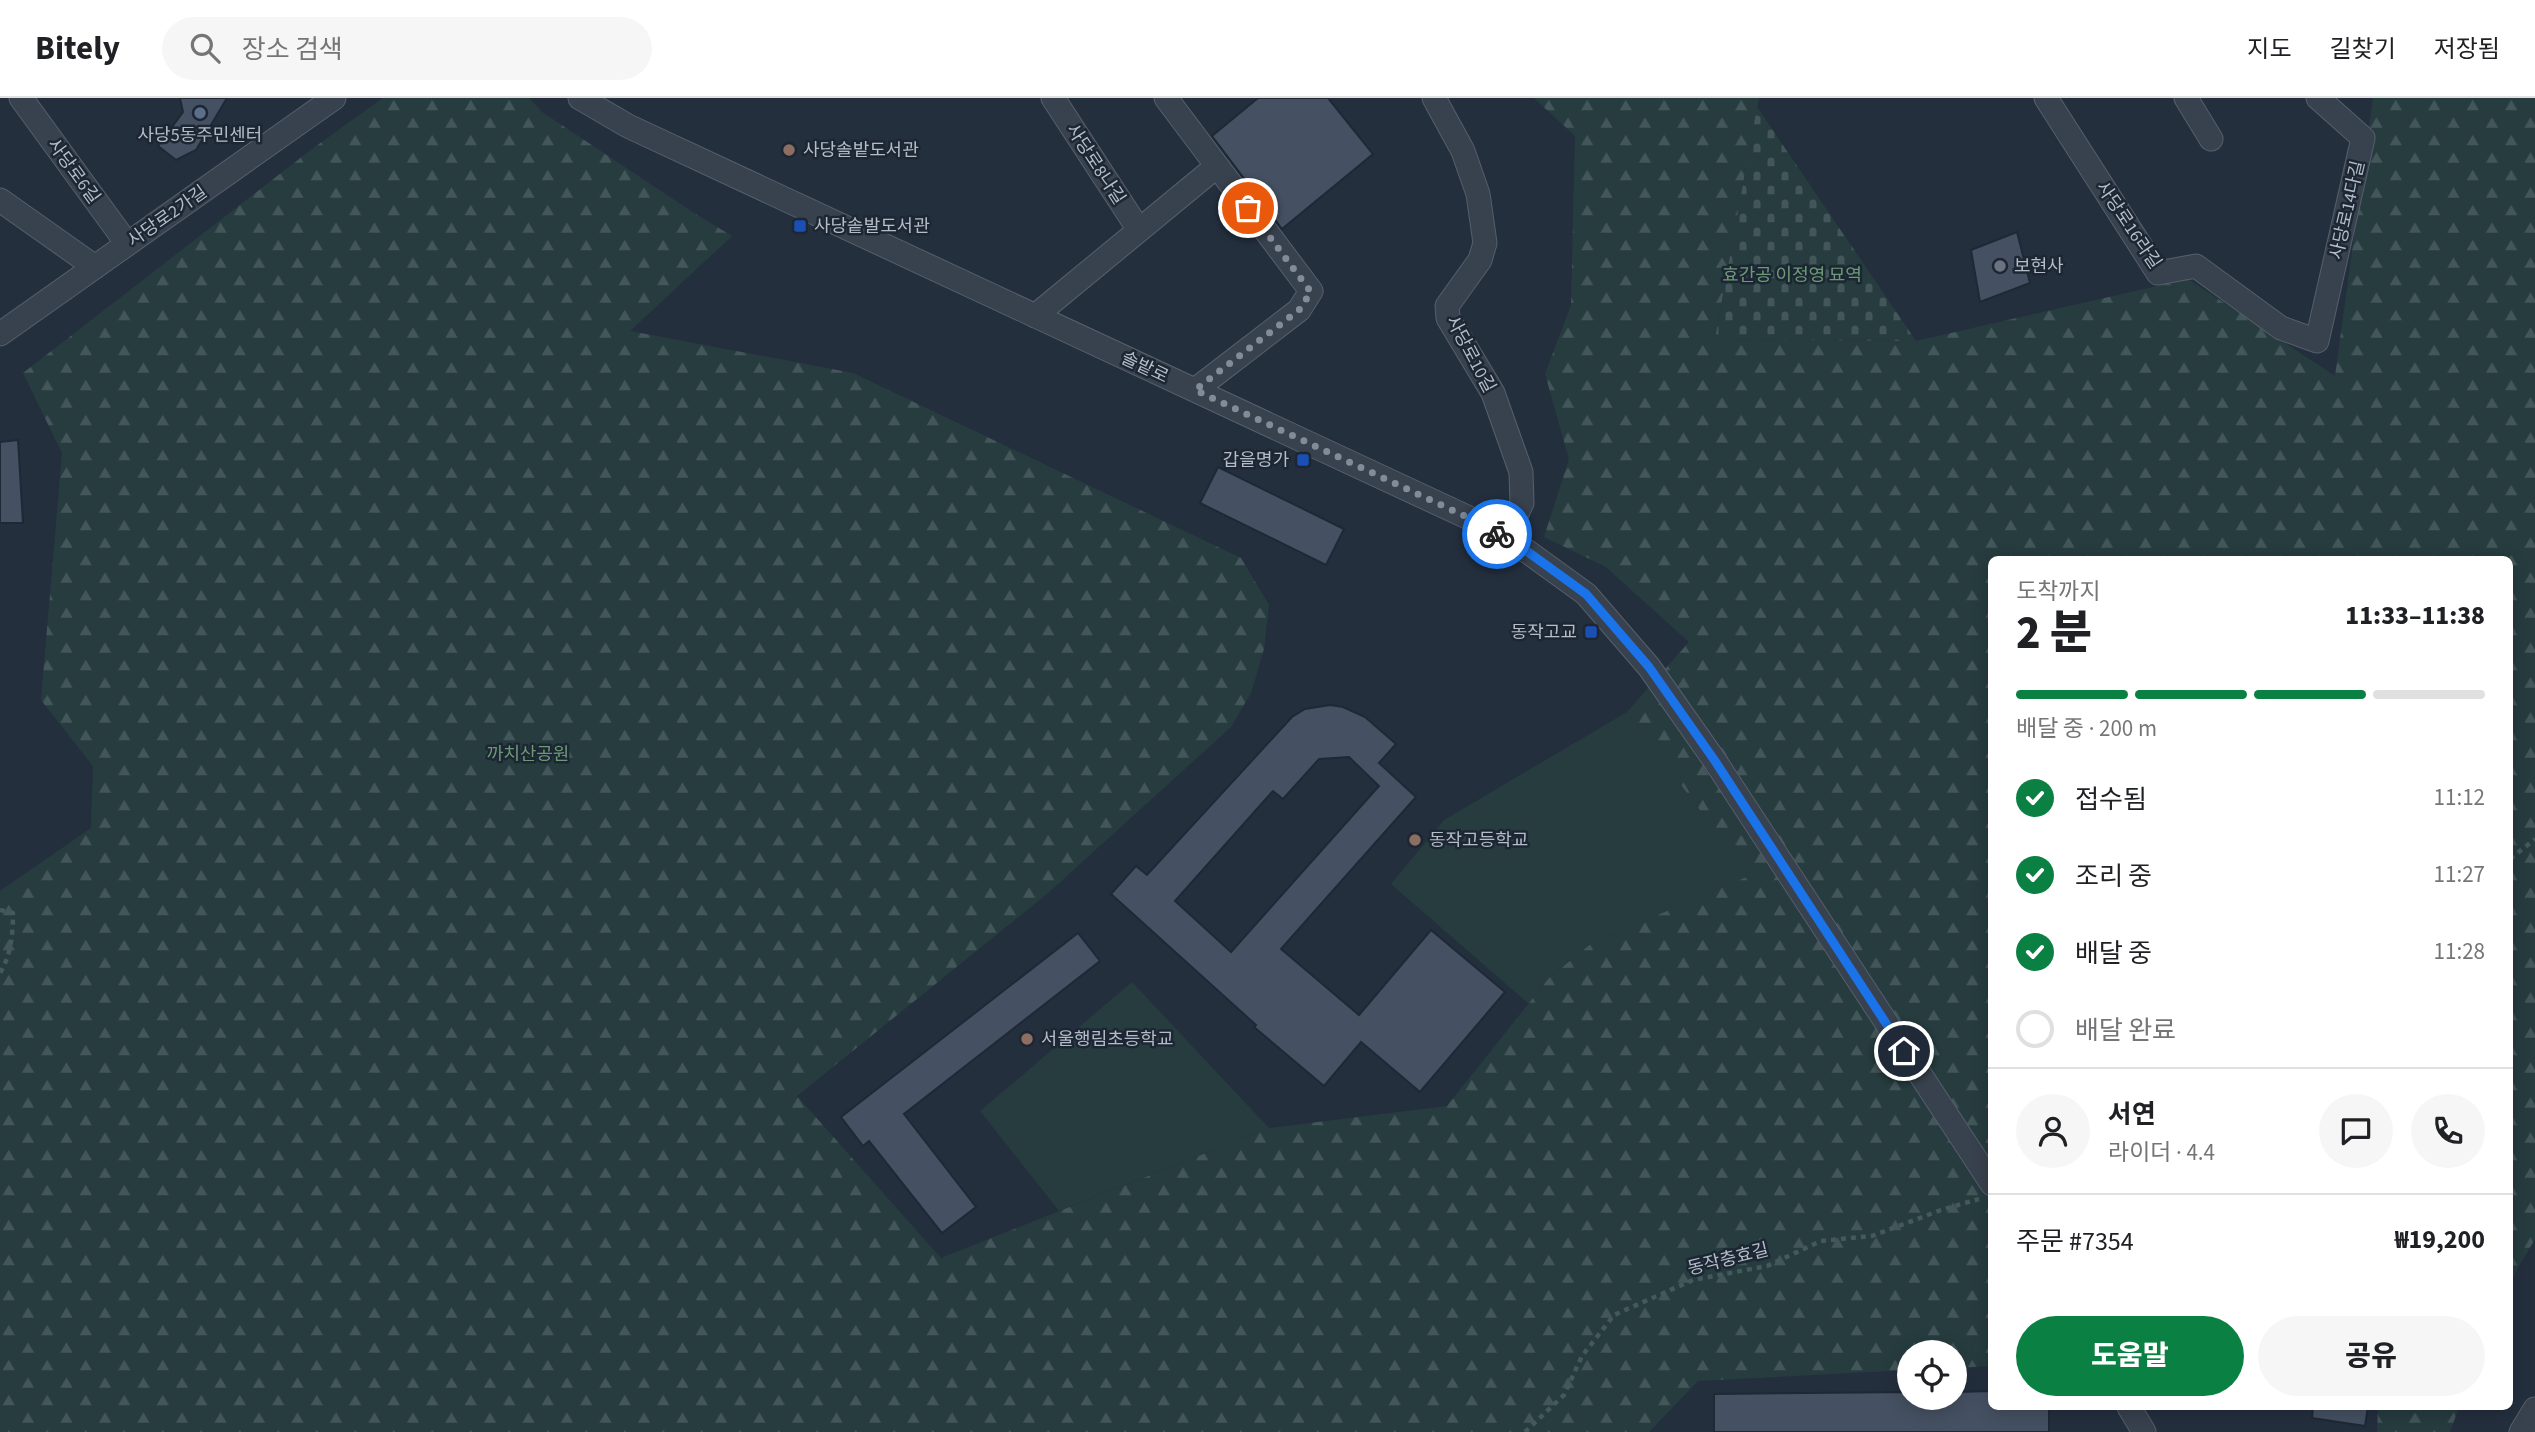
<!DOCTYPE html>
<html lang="ko">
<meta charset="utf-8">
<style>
:root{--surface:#fff;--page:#f6f6f6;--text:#202124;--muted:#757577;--line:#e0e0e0;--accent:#0b8043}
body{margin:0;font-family:"Source Sans 3","Noto Sans KR",sans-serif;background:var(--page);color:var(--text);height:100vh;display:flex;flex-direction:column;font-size:26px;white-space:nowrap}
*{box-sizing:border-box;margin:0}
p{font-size:23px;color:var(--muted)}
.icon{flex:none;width:38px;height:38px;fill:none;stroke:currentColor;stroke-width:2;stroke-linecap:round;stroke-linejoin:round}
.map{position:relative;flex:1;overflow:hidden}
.details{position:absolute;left:1988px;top:458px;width:525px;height:854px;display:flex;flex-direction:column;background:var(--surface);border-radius:10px;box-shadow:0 4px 18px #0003}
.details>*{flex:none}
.tools{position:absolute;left:1897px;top:1242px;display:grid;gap:14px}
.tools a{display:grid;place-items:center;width:70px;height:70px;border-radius:50%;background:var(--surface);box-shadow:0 4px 18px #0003;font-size:35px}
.pin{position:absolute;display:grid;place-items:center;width:60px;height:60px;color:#fff;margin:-30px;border:4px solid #fff;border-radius:50%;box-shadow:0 2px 7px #0007}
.courier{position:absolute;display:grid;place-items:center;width:70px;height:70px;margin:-35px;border:5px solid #1a73e8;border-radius:50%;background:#fff;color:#222;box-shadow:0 2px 9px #0007}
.head em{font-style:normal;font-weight:800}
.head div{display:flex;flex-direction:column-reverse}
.head{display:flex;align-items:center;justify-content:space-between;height:119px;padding:0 28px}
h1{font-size:46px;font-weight:800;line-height:52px}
.bar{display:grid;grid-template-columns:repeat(4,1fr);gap:10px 7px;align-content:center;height:84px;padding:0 28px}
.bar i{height:9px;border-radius:5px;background:var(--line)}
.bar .on{background:var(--accent)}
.bar p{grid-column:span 4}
.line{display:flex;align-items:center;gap:18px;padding:0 28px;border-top:2px solid var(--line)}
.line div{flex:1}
.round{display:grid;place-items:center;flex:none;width:74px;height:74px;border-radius:37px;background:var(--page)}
ol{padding:0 28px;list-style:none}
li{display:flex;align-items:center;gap:21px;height:77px}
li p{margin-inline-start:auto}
li .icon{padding:7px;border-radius:50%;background:var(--accent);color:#fff;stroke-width:4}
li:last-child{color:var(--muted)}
li i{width:38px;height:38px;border:4px solid var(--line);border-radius:50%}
.cta{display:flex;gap:14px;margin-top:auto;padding:14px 28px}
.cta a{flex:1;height:80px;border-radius:42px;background:var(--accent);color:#fff;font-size:28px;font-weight:800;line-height:80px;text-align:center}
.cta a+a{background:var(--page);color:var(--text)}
header{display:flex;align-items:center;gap:42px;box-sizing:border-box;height:98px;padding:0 35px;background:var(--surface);border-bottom:2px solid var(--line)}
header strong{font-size:33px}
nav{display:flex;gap:38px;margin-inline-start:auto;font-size:24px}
.search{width:490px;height:63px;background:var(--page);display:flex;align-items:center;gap:18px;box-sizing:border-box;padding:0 24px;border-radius:38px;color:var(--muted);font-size:26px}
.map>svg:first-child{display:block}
.grass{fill:#263c3f}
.forest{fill:url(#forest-firs)}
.cemetery{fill:url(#cemetery-stones)}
.building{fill:#455162;stroke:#1f2835;stroke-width:2;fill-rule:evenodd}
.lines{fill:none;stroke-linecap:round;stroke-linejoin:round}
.minor-casing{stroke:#565f6c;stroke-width:25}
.path{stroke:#44595c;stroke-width:4.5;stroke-dasharray:5 5;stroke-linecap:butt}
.minor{stroke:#38414e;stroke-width:23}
.done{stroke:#828b98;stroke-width:7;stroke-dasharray:0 12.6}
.route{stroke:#1a73e8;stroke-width:9}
.service-dot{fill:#5c6f8a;stroke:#1d2633;stroke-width:2.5}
.education-dot{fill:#8d6e63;stroke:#1d2633;stroke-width:2.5}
.transit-dot{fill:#1a4fb4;stroke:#1d2633;stroke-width:2.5}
.worship-dot{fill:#6b7280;stroke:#1d2633;stroke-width:2.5}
.labels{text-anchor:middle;stroke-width:5;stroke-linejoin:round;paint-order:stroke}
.poi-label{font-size:18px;fill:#b4bcc9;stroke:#1d2633;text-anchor:start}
.street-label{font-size:18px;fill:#b4bcc9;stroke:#1d2633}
.park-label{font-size:18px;fill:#6b9a76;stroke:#1d2633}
</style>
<header>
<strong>Bitely</strong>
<div class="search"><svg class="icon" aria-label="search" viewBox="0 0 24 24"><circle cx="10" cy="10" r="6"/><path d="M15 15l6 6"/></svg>장소 검색</div>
<nav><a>지도</a><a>길찾기</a><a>저장됨</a></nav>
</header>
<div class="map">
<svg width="2535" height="1334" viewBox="0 0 2535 1334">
<defs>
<pattern id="forest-firs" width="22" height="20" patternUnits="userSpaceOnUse" patternTransform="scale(1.75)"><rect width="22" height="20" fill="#263c3f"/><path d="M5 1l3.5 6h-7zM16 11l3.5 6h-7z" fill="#435659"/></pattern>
<pattern id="cemetery-stones" width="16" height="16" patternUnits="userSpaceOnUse" patternTransform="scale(1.75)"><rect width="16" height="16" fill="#263c3f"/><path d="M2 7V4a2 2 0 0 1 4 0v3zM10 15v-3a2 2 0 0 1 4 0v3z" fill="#435659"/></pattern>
</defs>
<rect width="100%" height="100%" fill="#242f3e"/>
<!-- grass -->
<path class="grass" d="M1627,614L1750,778L1592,845L1549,880L1529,906L1391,786L1444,722Z
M1132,884L1269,1030L1059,1113L980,1013Z"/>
<!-- forest -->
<path class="forest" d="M383,0H529L542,14L694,115L732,138L630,233L853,275L1241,460L1269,507L1264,551L1251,595L1231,629L1048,795L797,998L941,1160L1269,1030L1447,1008L1549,880L1592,845L1749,778L1627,614L1689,544L1606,469L1544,439L1569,361L1545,276L1571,207L1575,38L1534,0H1759L1715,241L1916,243L2188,181L2335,278L2373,0H2535V1141L2510,1184V462H1992L1991,1268L1955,1270V1255H1909V1272L1698,1283L1649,1334H0V793L91,730L93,668L41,602L62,355L23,275L312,51Z
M2378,1309H2459L2450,1334H2377Z"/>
<!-- cemetery -->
<path class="cemetery" d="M1757,9L1916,243L1715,241Z"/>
<!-- building -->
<path class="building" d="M180,0H227L196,52L176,62L158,48L183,14Z
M1258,0H1328L1373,56L1282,131L1212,38Z
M2017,134L2030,185L1980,204L1971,152Z
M18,342L23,425H0V344Z
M1218,369L1344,431L1326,467L1200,405Z
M1330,607L1343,609L1365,619L1396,646L1379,665L1416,699L1281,851L1359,917L1431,832L1505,894L1420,994L1361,944L1324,988L1254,929L1256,927L1111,796L1136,768L1147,777L1292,619L1305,611ZM1349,659L1379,688L1231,854L1175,803L1273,693L1283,701L1319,661Z
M1078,835L1100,863L904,1016L976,1109L942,1135L869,1043L863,1048L841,1019Z
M1992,1293V1309H2049V1334H1714V1296L1909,1294V1300H1955V1294Z
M2313,1309H2368L2365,1328L2312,1320Z"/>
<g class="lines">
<defs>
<path id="minor" d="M21,0L123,140L125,147
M580,0L628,28L1467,419L1528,454L1586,496L1649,569L1715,663L1992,1086
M1053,0L1139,132
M1166,0L1311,193L1299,212L1195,292
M1434,0L1463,53L1478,96L1485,145L1480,162L1447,208L1448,220L1493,295L1521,374L1522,405L1505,441
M2046,0L2158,175L2196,168L2281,230L2317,243L2363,40L2318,0
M2186,0L2211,41
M0,102L95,169
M1035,218L1217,68
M0,236L334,0
M2129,1309L2144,1334
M2521,1334L2535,1311"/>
</defs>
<!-- minor casing -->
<use href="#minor" class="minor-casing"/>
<!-- path -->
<path class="path" d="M2510,761L2535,741
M0,812L13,815C13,836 11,857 0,875
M1525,1334L1564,1297L1582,1258L1614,1217L1693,1182L1767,1168L1821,1143L1872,1138L1941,1112L1979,1101"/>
<!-- minor -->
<use href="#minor" class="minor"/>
</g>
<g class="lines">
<!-- done -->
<path class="done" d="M1248,110L1311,194L1299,212L1195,292L1467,419L1497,436"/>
<!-- route -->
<path class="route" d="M1497,436L1528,454L1586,496L1649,569L1715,663L1904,953"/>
</g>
<!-- markers -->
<circle class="service-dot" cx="200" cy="15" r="7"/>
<g class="education-dot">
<circle cx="789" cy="52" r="7"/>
<circle cx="1415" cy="742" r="7"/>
<circle cx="1027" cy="941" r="7"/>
</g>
<g class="transit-dot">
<rect x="793" y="121" width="14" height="14" rx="3.5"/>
<rect x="1296" y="355" width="14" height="14" rx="3.5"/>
<rect x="1584" y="527" width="14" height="14" rx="3.5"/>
</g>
<circle class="worship-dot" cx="2000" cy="168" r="7"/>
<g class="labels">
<!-- poi labels -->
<g class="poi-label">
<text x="200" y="43" text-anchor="middle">사당5동주민센터</text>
<text x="803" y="58">사당솔밭도서관</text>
<text x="814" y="134">사당솥발도서관</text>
<text x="2014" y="174">보현사</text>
<text x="1289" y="368" text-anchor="end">갑을명가</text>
<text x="1577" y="540" text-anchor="end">동작고교</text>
<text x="1429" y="748">동작고등학교</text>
<text x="1041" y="947">서울행림초등학교</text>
</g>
<!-- street labels -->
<g class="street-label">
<text transform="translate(1096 66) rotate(57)" y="6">사당로8나길</text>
<text transform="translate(74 73) rotate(54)" y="6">사당로6길</text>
<text transform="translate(2347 112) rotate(-77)" y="6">사당로14다길</text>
<text transform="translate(167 118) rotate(-35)" y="6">사당로2가길</text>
<text transform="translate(2129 127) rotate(56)" y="6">사당로16라길</text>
<text transform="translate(1471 256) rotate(62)" y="6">사당로10길</text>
<text transform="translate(1145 269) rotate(25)" y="6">솔밭로</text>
<text transform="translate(1728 1161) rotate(-14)" y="6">동작충효길</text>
</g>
<!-- park labels -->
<g class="park-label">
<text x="1792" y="183">효간공 이정영 묘역</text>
<text x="528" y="662">까치산공원</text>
</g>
</g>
</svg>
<div class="tools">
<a><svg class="icon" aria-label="locate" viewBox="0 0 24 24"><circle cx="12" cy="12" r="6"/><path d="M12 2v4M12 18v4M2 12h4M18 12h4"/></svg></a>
</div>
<div class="pin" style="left:1248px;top:110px;background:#ea580c"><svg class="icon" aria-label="bag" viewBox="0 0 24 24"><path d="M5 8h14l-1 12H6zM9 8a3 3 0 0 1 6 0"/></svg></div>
<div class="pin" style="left:1904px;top:953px;background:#1f2937"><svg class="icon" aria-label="home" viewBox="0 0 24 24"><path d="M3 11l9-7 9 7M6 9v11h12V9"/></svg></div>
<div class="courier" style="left:1497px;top:436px"><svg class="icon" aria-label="bike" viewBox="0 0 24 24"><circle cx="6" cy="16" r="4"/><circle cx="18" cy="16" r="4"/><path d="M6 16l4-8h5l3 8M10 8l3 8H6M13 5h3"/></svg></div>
<section class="details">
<div class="head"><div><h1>2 분</h1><p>도착까지</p></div><em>11:33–11:38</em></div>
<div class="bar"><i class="on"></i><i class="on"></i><i class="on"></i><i></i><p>배달 중 · 200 m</p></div>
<ol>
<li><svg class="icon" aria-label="check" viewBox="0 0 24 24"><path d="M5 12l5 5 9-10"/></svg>접수됨<p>11:12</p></li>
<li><svg class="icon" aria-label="check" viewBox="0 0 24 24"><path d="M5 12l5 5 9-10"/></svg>조리 중<p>11:27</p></li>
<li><svg class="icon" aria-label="check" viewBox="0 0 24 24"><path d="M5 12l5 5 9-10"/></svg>배달 중<p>11:28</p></li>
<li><i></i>배달 완료</li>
</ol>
<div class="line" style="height:126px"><a class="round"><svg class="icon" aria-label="person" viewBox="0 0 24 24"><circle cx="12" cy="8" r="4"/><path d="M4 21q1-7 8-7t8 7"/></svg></a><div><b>서연</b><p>라이더 · 4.4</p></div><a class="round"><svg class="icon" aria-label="chat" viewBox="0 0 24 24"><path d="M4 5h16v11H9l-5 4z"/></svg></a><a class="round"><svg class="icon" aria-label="phone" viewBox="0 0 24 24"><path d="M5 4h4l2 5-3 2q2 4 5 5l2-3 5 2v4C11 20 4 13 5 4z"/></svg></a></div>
<div class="line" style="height:91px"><div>주문 #7354</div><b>₩19,200</b></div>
<div class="cta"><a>도움말</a><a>공유</a></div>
</section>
</div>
